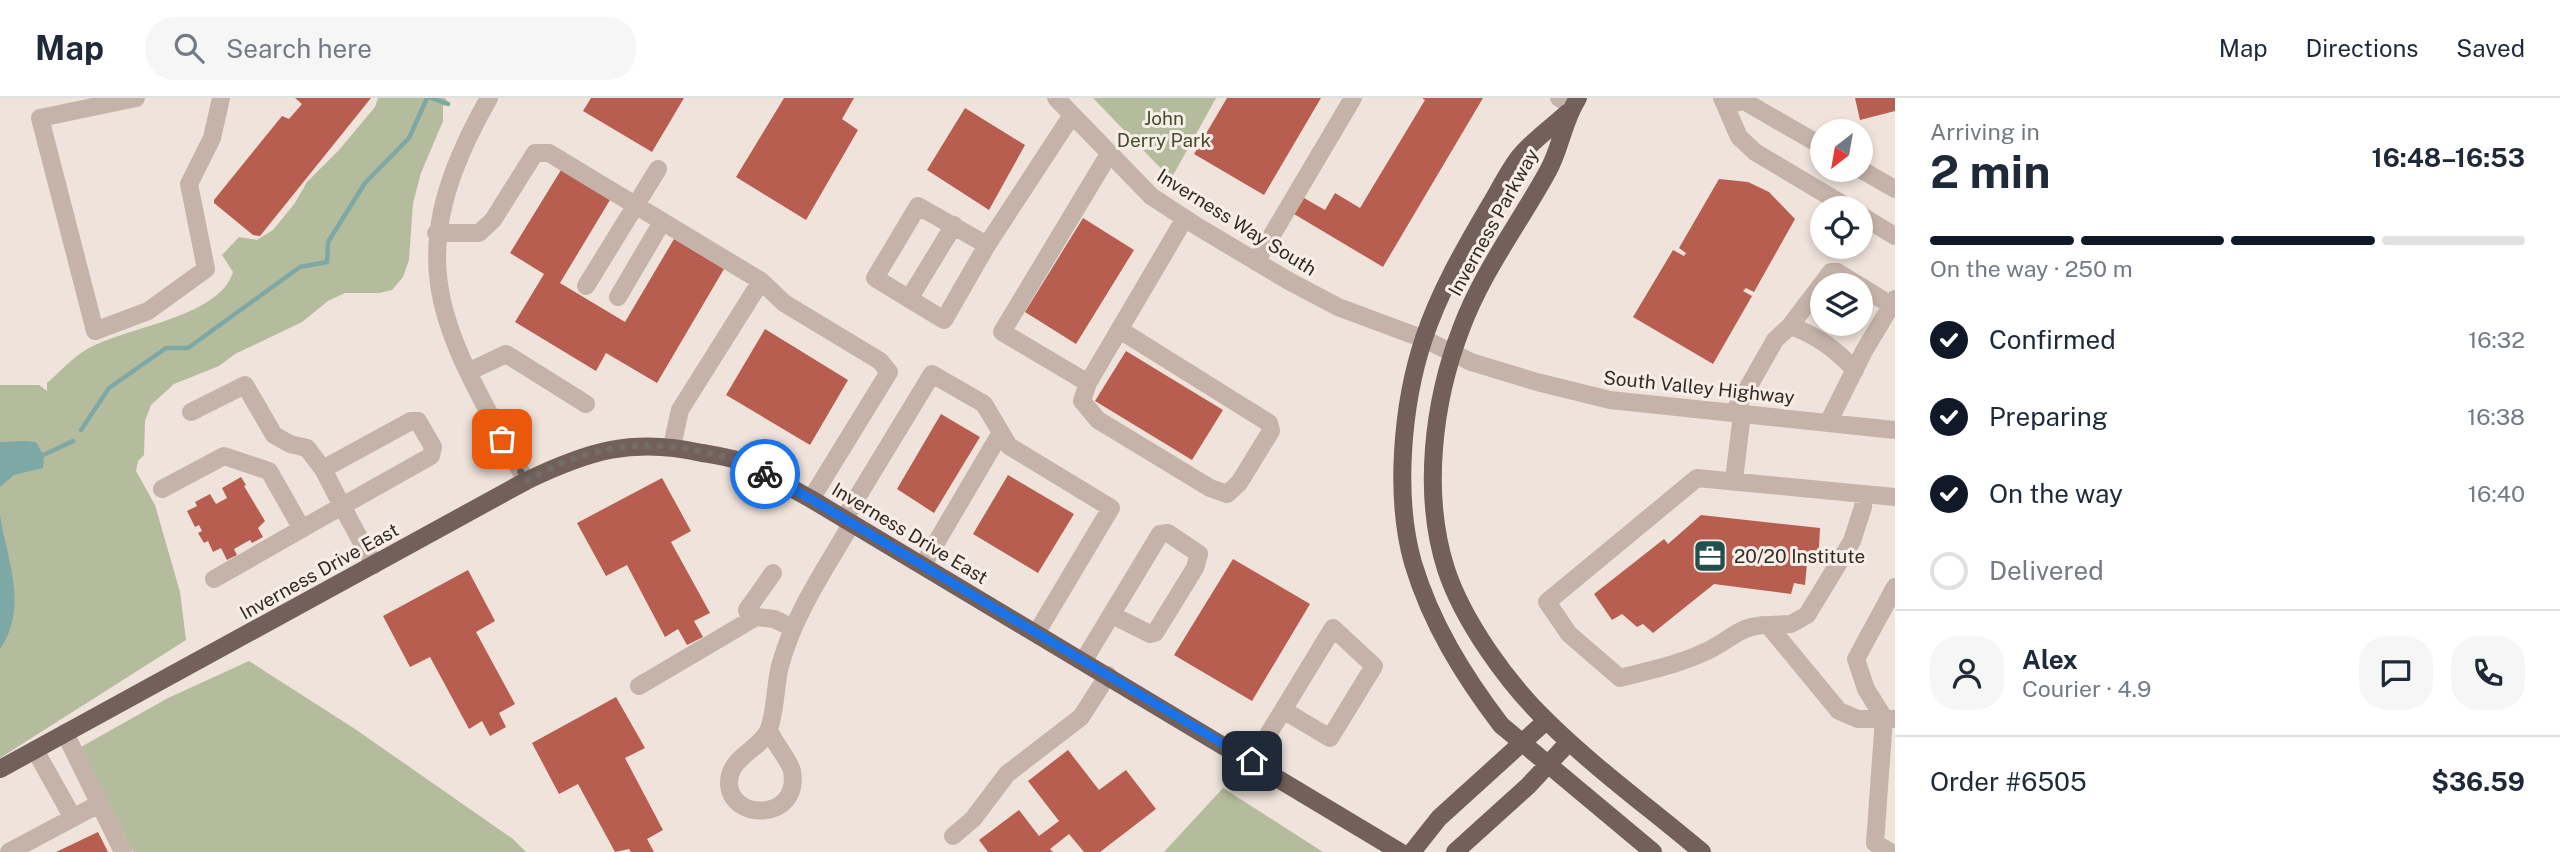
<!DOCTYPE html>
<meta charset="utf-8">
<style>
:root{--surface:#fff;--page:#f6f6f7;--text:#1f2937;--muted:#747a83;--line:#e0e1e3;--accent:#111827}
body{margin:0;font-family:"Public Sans",sans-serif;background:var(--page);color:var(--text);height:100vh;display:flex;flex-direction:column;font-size:26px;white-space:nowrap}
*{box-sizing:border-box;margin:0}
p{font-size:23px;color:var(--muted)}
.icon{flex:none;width:38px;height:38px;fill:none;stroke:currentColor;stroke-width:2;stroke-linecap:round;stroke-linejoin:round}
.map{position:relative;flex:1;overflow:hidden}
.side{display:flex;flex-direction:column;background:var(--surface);width:665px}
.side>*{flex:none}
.needle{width:46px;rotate:211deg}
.tools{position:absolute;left:1810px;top:21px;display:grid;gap:14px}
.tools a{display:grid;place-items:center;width:63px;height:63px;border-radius:50%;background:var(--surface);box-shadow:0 4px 10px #0003;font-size:35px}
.pin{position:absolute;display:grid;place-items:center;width:60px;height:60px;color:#fff;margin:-30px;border-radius:14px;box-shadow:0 4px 10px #0006}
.courier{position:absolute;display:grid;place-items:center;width:70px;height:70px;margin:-35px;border:5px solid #1a73e8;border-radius:50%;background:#fff;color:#222;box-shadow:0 2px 9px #0007}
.headline em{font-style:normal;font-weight:700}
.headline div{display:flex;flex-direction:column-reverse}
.headline{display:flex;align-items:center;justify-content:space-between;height:119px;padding:0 35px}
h1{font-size:46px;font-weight:700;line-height:52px}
.bar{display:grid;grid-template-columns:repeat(4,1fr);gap:10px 7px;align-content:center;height:84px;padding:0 35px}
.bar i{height:9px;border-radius:5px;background:var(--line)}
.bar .on{background:var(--accent)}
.bar p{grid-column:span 4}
.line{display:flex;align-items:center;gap:18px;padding:0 35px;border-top:2px solid var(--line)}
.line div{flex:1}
.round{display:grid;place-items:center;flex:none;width:74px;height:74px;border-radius:28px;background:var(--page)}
ol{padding:0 35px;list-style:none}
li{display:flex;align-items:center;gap:21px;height:77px}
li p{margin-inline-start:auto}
li .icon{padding:7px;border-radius:50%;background:var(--accent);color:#fff;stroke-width:4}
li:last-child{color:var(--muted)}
li i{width:38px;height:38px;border:4px solid var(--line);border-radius:50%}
header{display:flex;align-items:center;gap:42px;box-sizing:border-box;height:98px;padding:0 35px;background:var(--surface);border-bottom:2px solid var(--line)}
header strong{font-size:33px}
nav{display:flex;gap:38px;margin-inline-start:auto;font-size:24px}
.search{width:490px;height:63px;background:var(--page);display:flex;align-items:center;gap:18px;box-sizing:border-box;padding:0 24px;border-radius:28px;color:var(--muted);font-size:26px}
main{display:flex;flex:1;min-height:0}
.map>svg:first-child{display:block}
.green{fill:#b5bc9d}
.water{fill:#7ea8a5}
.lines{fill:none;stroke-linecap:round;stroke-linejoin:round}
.stream{stroke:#7ea8a5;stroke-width:4.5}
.building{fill:#b85e50}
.minor{stroke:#c5b3a9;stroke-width:18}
.major{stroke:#73605b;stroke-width:18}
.done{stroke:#756b67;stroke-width:7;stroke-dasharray:0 12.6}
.route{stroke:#1a73e8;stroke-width:9}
.labels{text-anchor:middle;stroke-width:6;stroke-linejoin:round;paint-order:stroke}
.park-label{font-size:19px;fill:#464e2f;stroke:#f7eee7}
.street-label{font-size:19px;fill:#332a28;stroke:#f7eee7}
.poi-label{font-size:19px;fill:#332a28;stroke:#f7eee7;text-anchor:start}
</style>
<header>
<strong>Map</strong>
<div class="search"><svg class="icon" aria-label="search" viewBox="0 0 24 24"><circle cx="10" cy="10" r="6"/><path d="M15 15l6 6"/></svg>Search here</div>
<nav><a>Map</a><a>Directions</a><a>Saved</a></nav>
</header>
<main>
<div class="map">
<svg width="1895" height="754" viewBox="0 0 1895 754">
<rect width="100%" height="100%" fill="#efe3db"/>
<!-- green -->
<path class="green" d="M378,0H445L449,5L443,8V23L421,75L413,105L409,162L403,179L392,192L379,195H345L328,203L302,224L235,256L219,268L174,286L151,307L145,323L144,357L138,363L136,373L155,407L180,494L186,542L0,660V287H39L47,293V285C59,275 71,261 84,253C121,229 219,221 233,174L222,157L239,139L257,142L273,132L295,105L307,84L339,52L375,9Z
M1093,0H1216L1171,81Z
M249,563L355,631L513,741L526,754H133L81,649L168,600Z
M1223,690L1323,754H1164Z"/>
<!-- water -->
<path class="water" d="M25,343L36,344L44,358L43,370L14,377L0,389V344Z
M0,417C7,462 29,509 0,551Z"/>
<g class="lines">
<!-- stream -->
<path class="stream" d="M431,0L448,6
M81,332L109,290L166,250H188L300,169L327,164L328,144L365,85L409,40L427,0
M39,359L73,343"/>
</g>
<!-- building -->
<path class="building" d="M295,0H371L260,138L253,137L214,105V102L282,18L289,21L302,6Z
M591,0H684L652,54L583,13Z
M784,0H854L842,21L858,32L806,122L736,79Z
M1227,0H1321L1264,97L1194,56Z
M1422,0H1483L1383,169L1294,116L1304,100L1325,112L1335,95L1360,110L1425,2Z
M1855,0H1895V13L1860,22Z
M965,10L1025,47L989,112L927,72Z
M561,72L610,102L560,185L625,224L674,141L724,171L657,285L606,255L596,273L515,224L544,176L510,155Z
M1719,81L1748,84L1769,94L1795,121L1754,194L1746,190L1743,193L1752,198L1713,266L1633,219L1673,152L1684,158L1686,155L1679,150Z
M1083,120L1134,152L1076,246L1025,214Z
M765,231L848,282L810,347L726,297Z
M1126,253L1223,312L1192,362L1095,303Z
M941,316L980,339L934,415L897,391Z
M1008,377L1074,416L1038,475L973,436Z
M241,379L246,387L244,388L265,423L258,430L263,439L252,445L250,442L234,451L237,457L227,462L221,450L213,454L208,443L204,445L198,435L202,433L199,427L195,429L187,413L197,408L195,404L210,396L216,406L227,400L222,390Z
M662,380L691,433L671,444L710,515L694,523L703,539L687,547L678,531L665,539L627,467L606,478L577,425Z
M1701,417L1820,430L1818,467L1807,465L1805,487L1794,485L1791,496L1714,486L1653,535L1643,526L1637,529L1622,516L1612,522L1594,496L1664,441L1668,446Z
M1233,461L1310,506L1252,603L1174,557Z
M468,472L495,523L476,534L515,606L499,615L506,629L490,638L482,623L469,631L430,559L410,569L383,518Z
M616,599L645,650L625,660L663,732L647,741L654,754H631L629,751L615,754L578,686L559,696L532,645Z
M1068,652L1099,692L1126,672L1156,711L1100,754H1084L1069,736L1050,751L1053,754H988L979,742L1019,712L1039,738L1059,723L1028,683Z
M98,734L108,754H56Z"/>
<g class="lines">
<!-- minor -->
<path class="minor" d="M136,0L40,20L95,233L148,213L206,171L189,86L212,40L221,0
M489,0C394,167 443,230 526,383
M1056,0L1151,98L1195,127L1287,182L1338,209L1424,241L1471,264L1537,284L1610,302L1895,332
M1559,0L1573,8
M1722,0L1739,39L1755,54L1849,110
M1725,7L1744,3L1822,48
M1109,56L1002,234L1088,285L1185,120
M1860,71L1895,91
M1860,117L1895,138
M436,135H479L493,122L535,55H549L761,183L784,205L880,263L889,274L811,401
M987,147L944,222L875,180L918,108L987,147L1072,17
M1256,164L1353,0
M586,188L658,71
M1860,188L1891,207
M618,199L662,124
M909,201L954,127
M1790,228L1831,174H1837L1858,187
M468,274L506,256L586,306
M1088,285L1082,303L1098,322L1210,390L1227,396L1239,385L1271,333L1269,325L1120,232
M191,314L245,287L274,337L290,346L307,350L323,371
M1734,314L1775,242L1790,228C1817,237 1836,252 1855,272
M411,323H418L433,349L431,358L342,408L323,371Z
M1828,325L1864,253L1895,201
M672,348L680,312L761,183
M1734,382L1742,316
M162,391L224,358L269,373L302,431
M1895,399L1697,380L1547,504L1569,536L1620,580C1650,572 1681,566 1709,552C1732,541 1740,527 1768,527L1839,613L1858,621H1895
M844,421L932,276L984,306L1009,348L1111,410L1037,534
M923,467L1000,336
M214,481L342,408L374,467
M751,521L747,512L773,475
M1768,527L1791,526L1807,517L1852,443L1863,409V397
M1084,562L1160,436L1168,435L1199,456L1195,470L1155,535L1150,536L1112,517
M639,588L756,519L774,521L793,530
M769,632C774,645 790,663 792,673C801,723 730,724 729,685C729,658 761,652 769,631C776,611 775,588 780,568C794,516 825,471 852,425
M65,635L123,754
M35,652L73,720
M1252,663L1333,530L1374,568L1330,640L1283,612
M953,738L973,721L1007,676L1081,619L1108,577
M9,754L99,706
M1890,754L1875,745L1884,620L1866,591L1856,561L1895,489"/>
<!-- major -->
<path class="major" d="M1578,0C1563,23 1561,50 1548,73C1519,126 1482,174 1461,231C1433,304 1422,396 1446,471C1463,523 1508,586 1548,624C1596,671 1651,711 1702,754
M1567,15C1552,29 1533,42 1520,58C1507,74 1498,95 1487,112C1463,153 1439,195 1424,240C1402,306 1394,398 1413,465C1431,525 1463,577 1501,627L1653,754
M0,671L526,383C588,353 633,339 702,355C714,357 728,359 739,363C764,372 788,389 811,401L1400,754
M1412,754L1439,720L1546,623
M1455,754L1528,688L1569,644"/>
</g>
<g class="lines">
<!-- done -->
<path class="done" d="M502,341L526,383C540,376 555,368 570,362C633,338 705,345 765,376"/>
<!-- route -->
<path class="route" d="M765,376L811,401L1252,663"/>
</g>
<!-- icons -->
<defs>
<symbol id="office-square" viewBox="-11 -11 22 22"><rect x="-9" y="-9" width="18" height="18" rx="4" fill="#22504e" stroke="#f7eee7"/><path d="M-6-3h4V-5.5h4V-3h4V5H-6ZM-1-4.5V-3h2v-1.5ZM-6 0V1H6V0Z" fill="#fff"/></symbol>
</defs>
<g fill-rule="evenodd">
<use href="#office-square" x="1691" y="439" width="38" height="38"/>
</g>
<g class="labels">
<!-- park labels -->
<g class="park-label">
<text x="1164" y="27">John<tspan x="1164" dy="22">Derry Park</tspan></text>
</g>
<!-- street labels -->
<g class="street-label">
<text transform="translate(1237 124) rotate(32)" y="7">Inverness Way South</text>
<text transform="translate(1493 124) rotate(-61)" y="7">Inverness Parkway</text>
<text transform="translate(1699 289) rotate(6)" y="7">South Valley Highway</text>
<text transform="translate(910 435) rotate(31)" y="7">Inverness Drive East</text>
<text transform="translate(319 473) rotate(-29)" y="7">Inverness Drive East</text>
</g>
<!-- poi labels -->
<g class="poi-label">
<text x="1734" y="465">20/20 Institute</text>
</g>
</g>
</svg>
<div class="tools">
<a><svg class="needle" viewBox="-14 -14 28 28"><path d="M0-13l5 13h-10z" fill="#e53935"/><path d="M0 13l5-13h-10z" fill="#747a83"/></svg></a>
<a><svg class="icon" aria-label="locate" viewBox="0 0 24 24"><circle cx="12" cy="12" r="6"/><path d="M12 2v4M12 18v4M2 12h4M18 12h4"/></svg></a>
<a><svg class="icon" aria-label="layers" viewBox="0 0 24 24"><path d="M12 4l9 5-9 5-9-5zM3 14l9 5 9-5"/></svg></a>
</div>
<div class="pin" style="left:502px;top:341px;background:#ea580c"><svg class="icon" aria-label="bag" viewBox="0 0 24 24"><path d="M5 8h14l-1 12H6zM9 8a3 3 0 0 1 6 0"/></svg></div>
<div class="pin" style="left:1252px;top:663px;background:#1f2937"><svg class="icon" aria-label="home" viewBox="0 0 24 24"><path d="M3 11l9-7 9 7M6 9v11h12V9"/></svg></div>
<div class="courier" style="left:765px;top:376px"><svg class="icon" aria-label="bike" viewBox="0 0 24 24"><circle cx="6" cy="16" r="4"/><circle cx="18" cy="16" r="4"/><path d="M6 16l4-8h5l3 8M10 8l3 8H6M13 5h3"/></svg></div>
</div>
<section class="side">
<div class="headline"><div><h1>2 min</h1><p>Arriving in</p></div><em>16:48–16:53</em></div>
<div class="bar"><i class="on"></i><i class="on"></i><i class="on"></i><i></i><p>On the way · 250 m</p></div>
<ol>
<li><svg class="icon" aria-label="check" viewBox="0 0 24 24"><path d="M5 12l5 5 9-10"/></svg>Confirmed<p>16:32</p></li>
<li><svg class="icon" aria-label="check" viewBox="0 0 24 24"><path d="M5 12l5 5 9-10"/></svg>Preparing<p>16:38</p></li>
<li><svg class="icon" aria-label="check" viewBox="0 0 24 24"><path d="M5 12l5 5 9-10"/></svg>On the way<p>16:40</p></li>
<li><i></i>Delivered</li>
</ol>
<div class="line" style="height:126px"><a class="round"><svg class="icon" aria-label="person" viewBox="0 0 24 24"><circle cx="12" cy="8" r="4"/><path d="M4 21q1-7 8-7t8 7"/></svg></a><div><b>Alex</b><p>Courier · 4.9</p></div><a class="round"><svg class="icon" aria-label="chat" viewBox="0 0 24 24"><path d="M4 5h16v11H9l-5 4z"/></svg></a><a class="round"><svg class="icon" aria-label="phone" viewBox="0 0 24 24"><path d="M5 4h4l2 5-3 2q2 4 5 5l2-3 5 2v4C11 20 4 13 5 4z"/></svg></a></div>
<div class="line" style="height:91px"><div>Order #6505</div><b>$36.59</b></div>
</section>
</main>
